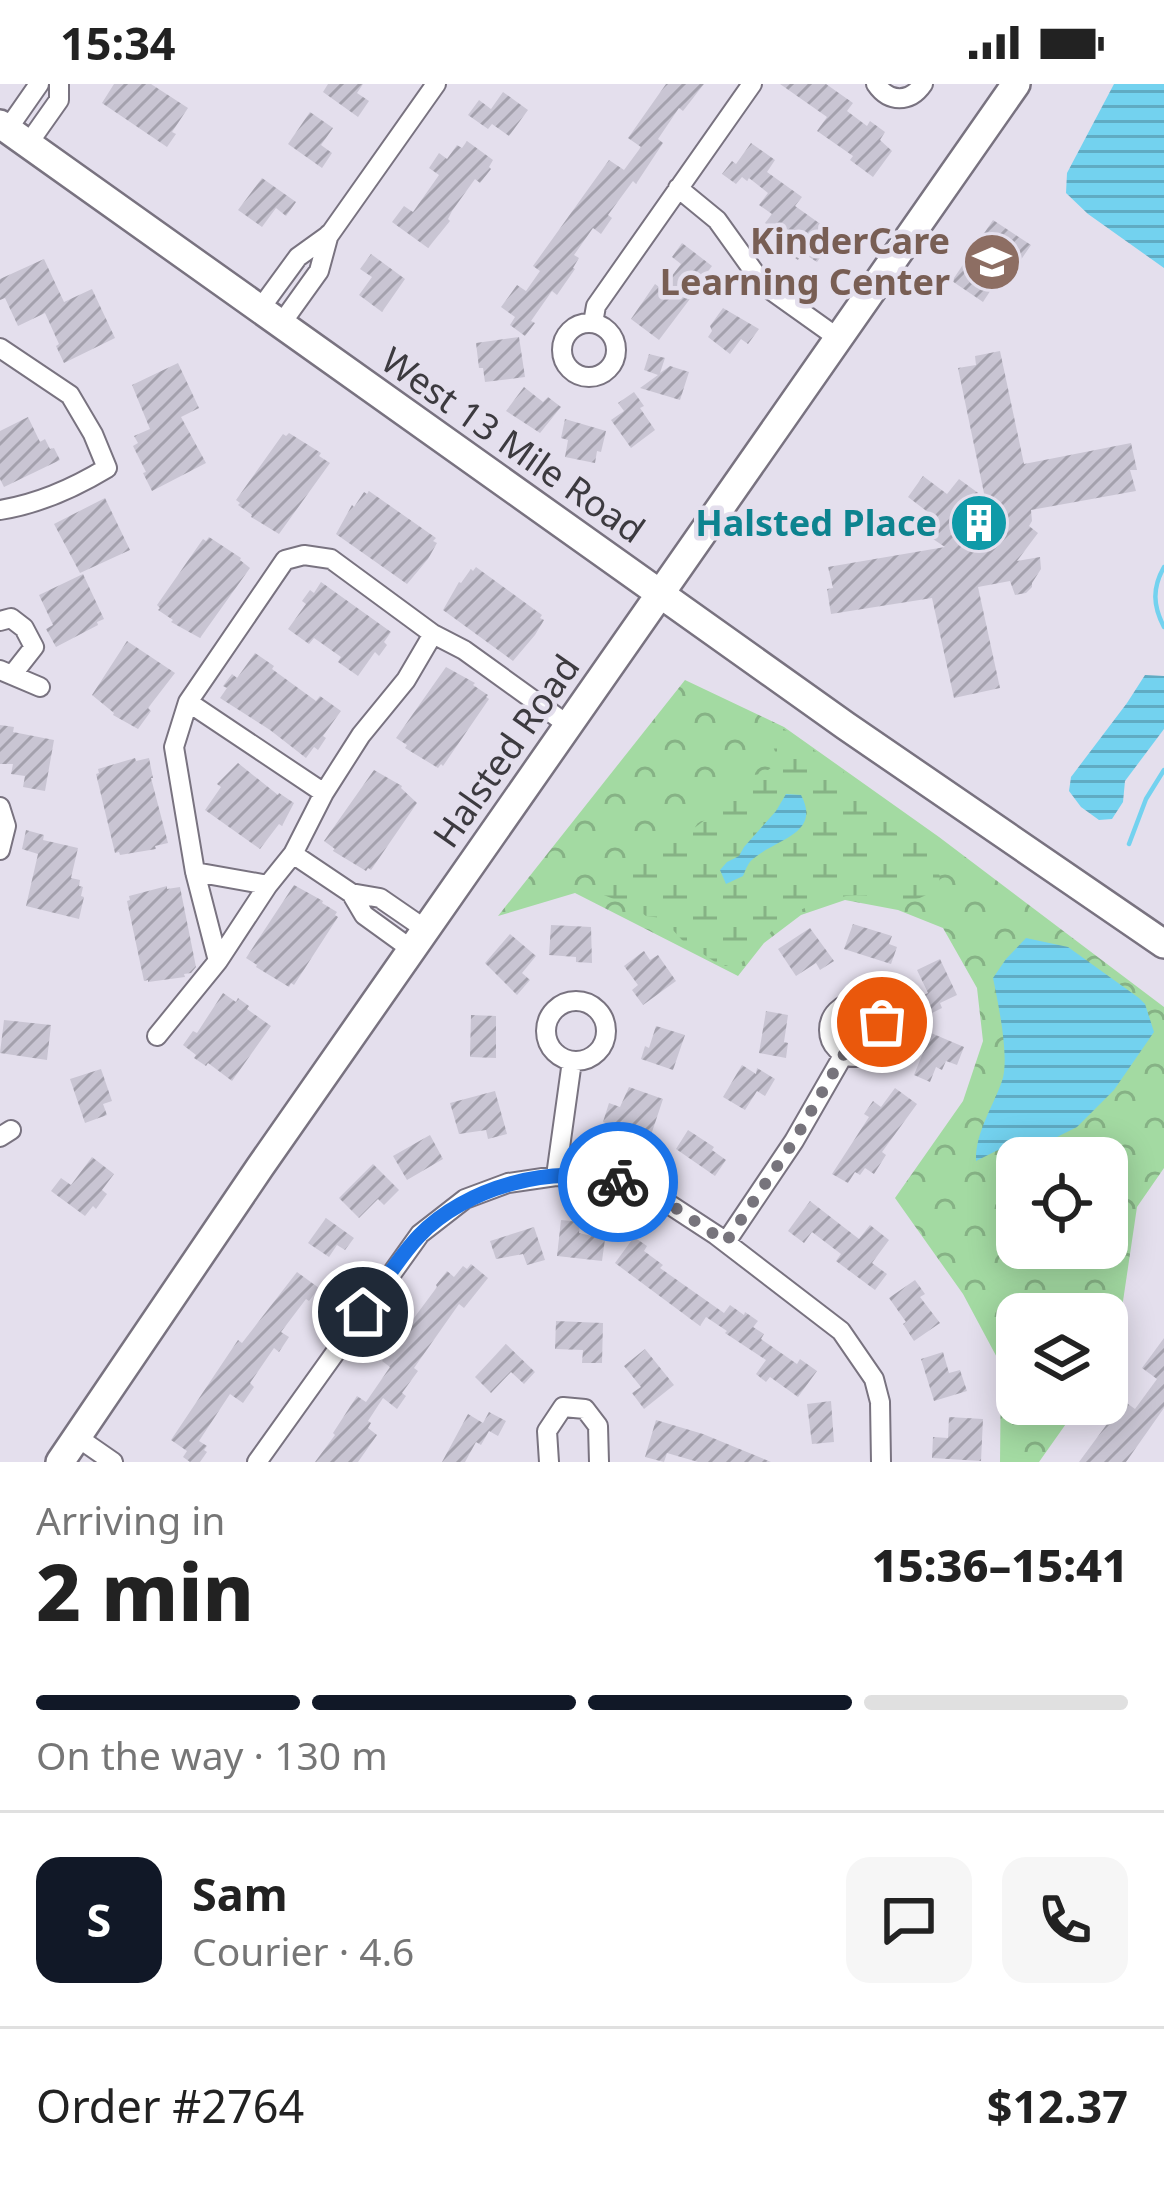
<!DOCTYPE html>
<meta charset="utf-8">
<style>
:root{--surface:#fff;--page:#f6f6f6;--text:#222;--muted:#767676;--line:#e0e0e0;--accent:#111827}
body{margin:0;font-family:"Noto Sans",sans-serif;background:var(--page);color:var(--text);height:100vh;display:flex;flex-direction:column;font-size:45px;white-space:nowrap}
*{box-sizing:border-box;margin:0}
p{font-size:39px;color:var(--muted)}
.icon{flex:none;width:66px;height:66px;fill:none;stroke:currentColor;stroke-width:2;stroke-linecap:round;stroke-linejoin:round}
.map{position:relative;height:1378px;overflow:hidden}
.panel{display:flex;flex-direction:column;background:var(--surface);flex:1}
.panel>*{flex:none}
.tools{position:absolute;left:996px;top:1053px;display:grid;gap:24px}
.tools a{display:grid;place-items:center;width:132px;height:132px;border-radius:24px;background:var(--surface);box-shadow:0 6px 30px #0003;font-size:60px}
.pin{position:absolute;display:grid;place-items:center;width:102px;height:102px;color:#fff;margin:-51px;border:6px solid #fff;border-radius:50%;box-shadow:0 3px 12px #0007}
.courier{position:absolute;display:grid;place-items:center;width:120px;height:120px;margin:-60px;border:9px solid #1a73e8;border-radius:50%;background:#fff;color:#222;box-shadow:0 3px 15px #0007}
.head em{font-style:normal;font-weight:800}
.head div{display:flex;flex-direction:column-reverse}
.head{display:flex;align-items:center;justify-content:space-between;height:204px;padding:0 36px}
h1{font-size:78px;font-weight:800;line-height:90px}
.bar{display:grid;grid-template-columns:repeat(4,1fr);gap:18px 12px;align-content:center;height:144px;padding:0 36px}
.bar i{height:15px;border-radius:9px;background:var(--line)}
.bar .on{background:var(--accent)}
.bar p{grid-column:span 4}
.line{display:flex;align-items:center;gap:30px;padding:0 36px;border-top:3px solid var(--line)}
.line div{flex:1}
.round{display:grid;place-items:center;flex:none;width:126px;height:126px;border-radius:24px;background:var(--page)}
.status{display:flex;justify-content:space-between;align-items:center;height:84px;padding:0 60px;background:var(--surface);direction:ltr}
.status svg{height:33px;fill:currentColor}
.map>svg:first-child{display:block}
.forest{fill:url(#forest-crowns);fill-rule:evenodd}
.wetland{fill:url(#wetland-marsh)}
.water{fill:url(#water-rules)}
.lines{fill:none;stroke-linecap:round;stroke-linejoin:round}
.stream{stroke:#73d2ef;stroke-width:4.5}
.building{fill:url(#building-hatch)}
.street-casing{stroke:#797380;stroke-width:22}
.secondary-casing{stroke:#797380;stroke-width:32}
.street{stroke:#fff;stroke-width:18}
.secondary{stroke:#fff;stroke-width:27}
.done{stroke:#77747c;stroke-width:12;stroke-dasharray:0 21.6}
.route{stroke:#1a73e8;stroke-width:15}
.labels{text-anchor:middle;stroke-width:9;stroke-linejoin:round;paint-order:stroke}
.education-label{font-size:36px;font-weight:bold;fill:#785e54;stroke:#e4dfed;text-anchor:end}
.street-label{font-size:36px;fill:#3c3a3f;stroke:#e4dfed}
.culture-label{font-size:36px;font-weight:bold;fill:#0d838f;stroke:#e4dfed;text-anchor:end}
</style>
<div class="status"><b>15:34</b><svg viewBox="0 0 49 12"><path d="M0 12V9h3v3zM5 12V6h3v6zM10 12V3h3v9zM15 12V0h3v12zM26 1h20v11H26zM47 4h2v5h-2z"/></svg></div>
<div class="map">
<svg width="1164" height="1378" viewBox="0 0 1164 1378">
<defs>
<pattern id="forest-crowns" width="20" height="18" patternUnits="userSpaceOnUse" patternTransform="scale(3)"><rect width="20" height="18" fill="#a3daa2"/><path d="M2 6a3 3 0 1 1 6 0M12 15a3 3 0 1 1 6 0" fill="none" stroke="#86b285"/></pattern>
<pattern id="wetland-marsh" width="20" height="14" patternUnits="userSpaceOnUse" patternTransform="scale(3)"><rect width="20" height="14" fill="#a3daa2"/><path d="M1 5h8M5 5V1M11 12h8M15 12V8" fill="none" stroke="#86b285"/></pattern>
<pattern id="water-rules" width="6" height="5" patternUnits="userSpaceOnUse" patternTransform="scale(3)"><rect width="6" height="5" fill="#73d2ef"/><path d="M0 2.5h6" fill="none" stroke="#60abc3"/></pattern>
<pattern id="building-hatch" width="6" height="6" patternUnits="userSpaceOnUse" patternTransform="scale(3)"><rect width="6" height="6" fill="#c9c5d3"/><path d="M-1 1l2-2M0 6l6-6M5 7l2-2" fill="none" stroke="#a4a1ad"/></pattern>
</defs>
<rect width="100%" height="100%" fill="#e4dfed"/>
<!-- forest -->
<path class="forest" d="M685,596L784,643L939,753L1164,923V1084L1137,1123L1115,1271L1107,1282V1230H1017V1320H1080L1039,1378H1000L1001,1281L963,1210L895,1114L963,1017L983,957L977,904L943,844L898,826L845,816L801,831L764,859L738,892L575,809L498,832ZM1017,1074H1107V1164H1017Z"/>
<!-- wetland -->
<path class="wetland" d="M784,645L842,686L859,707L885,719L908,744L919,742L929,748L935,784L940,792L938,803C904,831 883,807 846,812C835,814 810,822 800,826C773,838 759,866 736,883L718,880L682,856L662,834L646,832L634,823L591,806L634,769L667,759L689,748L718,726L726,709L738,698L750,692L764,689L779,678L771,657L776,647Z"/>
<!-- water -->
<path class="water" d="M1114,0H1164V184L1088,130L1066,109L1067,89Z
M1145,591L1164,592V645L1125,697L1123,718L1112,735L1099,736L1081,723L1069,707L1071,693L1127,619Z
M786,710L801,711C822,750 776,755 753,775C748,779 746,785 743,792L726,800L720,786L727,778L739,772L744,763L776,727Z
M1026,854L1068,863L1139,914L1145,920L1154,948L1114,1006L1077,1043L1051,1056H1018L976,1077C975,1049 993,1023 1002,997C1010,975 998,918 993,894L1006,875Z"/>
<g class="lines">
<!-- stream -->
<path class="stream" d="M1164,483C1152,504 1153,522 1164,543
M1129,760L1146,715L1164,686"/>
</g>
<!-- building -->
<path class="building" d="M114,0H151L188,24L172,48L176,50L167,63L102,19Z
M328,0H363L357,9L369,17L358,33L323,8Z
M666,0H704L683,27L679,24L658,55L663,59L636,100L633,97L608,131L612,134L601,150L593,144L574,171L579,174L573,184L575,185L557,211L552,207L531,237L535,239L525,252L510,241L515,233L501,223L517,201L526,207L540,187L533,182L609,76L624,86L641,63L628,54Z
M780,0H826L853,19L847,27L867,42L870,37L885,48L880,56L892,67L873,93L850,76L853,72L817,47L827,33Z
M503,8L528,26L509,52L492,40L488,45L468,31L479,16L491,25Z
M310,28L333,44L321,61L332,69L322,84L288,60Z
M467,57L493,76L489,83L491,85L480,99L475,95L452,127L448,135L450,137L428,164L392,138L404,122L413,128L439,91L429,84L439,69L447,75L457,61L462,64Z
M751,59L775,76L767,88L802,113L795,122L836,151L817,178L803,169L798,176L783,166L790,156L765,139L772,130L759,121L768,109L749,94L747,97L742,93L736,100L722,90L732,77L736,80Z
M262,94L296,118L286,132L276,124L262,143L238,126Z
M993,136L1031,161L1005,199L998,195L983,218L952,197Z
M682,159L712,182L706,190L708,191L659,256L631,235L655,200L662,205L681,180L672,173Z
M371,170L405,195L382,228L359,211L372,193L360,185Z
M44,175L64,218L92,205L115,254L64,279L56,262L59,260L45,229L18,242L5,214L0,216V195Z
M723,224L759,245L748,260L741,255L730,270L708,253L712,247L710,242Z
M519,253L525,293L485,298L483,284H479L476,259Z
M1000,267L1024,380L1131,359L1137,386H1130L1136,407L1031,426L1032,437L1029,442L1038,449L1017,477L1040,473L1041,485L1032,499V503L1026,509L1015,511L1010,497L978,503L1000,604L954,614L932,514L831,530L827,505L833,504L828,483L945,463L921,447L933,432L908,413L923,392L947,410L959,395L985,414L958,284L976,281L975,272Z
M649,270L665,274L660,289L670,282L689,288L680,316L640,304L658,291L644,286Z
M178,279L199,324L181,333L206,379L152,407L143,389L146,388L133,362L138,359L134,352L150,345L132,301Z
M524,303L543,318L548,313L561,323L540,349L506,327Z
M634,308L644,322L640,324L655,346L631,364L611,336L624,327L618,319Z
M28,333L40,358L45,355L50,365L54,364L60,376L4,403L0,395V347Z
M565,335L606,347L601,368L597,367L595,379L565,373L568,356L561,354Z
M289,349L321,369L319,372L330,379L279,450L251,433L252,431L238,421L240,419L236,416L283,350L286,352Z
M369,407L436,454L433,457L437,459L428,475L407,500L336,450L352,421L354,423L364,408L367,410Z
M105,414L130,466L80,489L54,440Z
M209,453L241,474L240,476L250,484L200,554L171,538L173,536L158,526L160,524L157,521L203,455L206,457Z
M476,483L542,531L540,534L544,536L535,551L513,577L443,526L459,498L461,499L471,485L473,487Z
M83,490L104,535L97,538L98,541L56,563L46,545L53,541L39,511Z
M321,498L391,548L384,558L387,561L379,572L375,568L358,592L338,578L341,573L314,554L309,560L288,545L306,520L302,517L310,506L314,509Z
M127,557L175,589L148,624L151,627L138,645L113,631L114,629L92,611Z
M255,569L274,582L272,585L316,617L320,612L341,627L323,652L326,654L318,666L314,663L306,674L270,646L220,614L227,604L223,602L232,590L237,594Z
M446,583L475,599L473,601L488,611L486,613L489,615L443,682L441,680L438,684L405,664L407,661L396,654Z
M0,641L14,643L13,648L54,656L45,707L23,703L25,692L11,690L13,680H0Z
M135,674L136,677L149,674L153,694H151L168,759L155,762L156,765L120,771L119,768L115,769L96,690L99,689L98,685Z
M238,679L278,711L279,709L294,719L282,742L279,740L260,765L205,726L221,703L217,700Z
M374,686L402,702L401,704L417,719L371,786L368,784L366,787L333,767L335,765L324,757Z
M26,746L44,751L43,756L78,764L71,794L80,796L79,802L83,803L81,812L84,813L79,835L26,822L38,770L22,765Z
M294,801L323,817L322,819L337,828L335,831L338,833L294,901L291,899L289,903L256,883L257,881L246,874Z
M167,802V805L180,803L196,883L191,889L184,890L185,893L148,898V896L144,897L127,817L130,816L129,812Z
M853,840L892,852L889,860L897,863L891,880L844,865Z
M551,841L591,843L592,879L576,878V873L549,871Z
M810,844L834,877L820,886L816,879L796,892L778,865Z
M510,850L536,872L522,889L530,896L517,911L485,879Z
M644,867L650,876L658,871L676,897L643,921L632,906L638,901L624,882Z
M940,875L957,911L940,919L942,924L926,932L917,914L928,909L917,886Z
M223,909L236,918L238,914L249,922L247,925L271,942L232,997L208,979L206,982L194,974L196,971L183,961L193,947L197,949Z
M766,927L788,931L784,958L788,959L786,974L759,969Z
M471,931L496,932V974L470,973Z
M4,936L51,941L47,976L0,969Z
M656,942L685,951L673,986L641,975L645,962L649,964Z
M931,949L964,963L957,981L946,977L942,986L936,983L930,998L914,991Z
M742,981L756,990L757,984L775,995L765,1012L757,1007L745,1026L723,1013Z
M101,985L112,1017L103,1020L107,1031L85,1039L70,995Z
M629,1003L663,1015L649,1057L603,1038L609,1019L620,1023Z
M895,1004L917,1020L882,1068L886,1071L874,1090L865,1084L860,1091L855,1088L848,1099L832,1090L869,1033L864,1030L873,1017L881,1023Z
M495,1007L507,1050L488,1055L486,1046L459,1050L450,1019Z
M688,1046L714,1063L712,1066L726,1076L715,1092L676,1065Z
M430,1051L443,1075L407,1096L393,1072Z
M92,1073L114,1090L102,1106L107,1110L96,1125L93,1122L85,1132L51,1107L61,1094L71,1101Z
M373,1080L399,1106L384,1121L378,1115L359,1134L339,1114Z
M810,1117L859,1155L870,1141L889,1156L872,1179L887,1190L875,1206L836,1177L841,1170L812,1148L804,1159L788,1147Z
M326,1134L354,1154L345,1166L337,1161L329,1173L308,1159Z
M561,1136L580,1138L579,1149L605,1155L602,1177L557,1172Z
M534,1143L545,1176L527,1181L523,1170L496,1175L490,1157Z
M634,1153L647,1162L644,1167L663,1181L660,1184L724,1229L730,1221L744,1231L745,1228L758,1237L753,1243L764,1250L761,1255L797,1280L800,1275L817,1287L798,1313L770,1293L766,1298L756,1290L766,1276L725,1249L727,1247L706,1233L700,1242L615,1179Z
M471,1180L488,1194L464,1224L459,1220L414,1284L418,1287L402,1309L406,1312L397,1325L383,1314L368,1337L371,1339L368,1344L377,1351L358,1378H315L335,1351L333,1349L357,1312L366,1318L390,1283L382,1277L437,1203L436,1201L447,1187L454,1193L463,1182L467,1185Z
M297,1188L319,1204L309,1217L306,1215L281,1248L289,1253L279,1268L274,1264L250,1299L254,1303L243,1319L230,1310L199,1357L207,1362L204,1366L207,1368L200,1378H190L183,1373L187,1367L171,1356L238,1256L242,1259Z
M915,1196L925,1210L920,1213L940,1239L914,1257L903,1240L906,1238L889,1214Z
M556,1237L603,1239L602,1279H582L583,1266L555,1265Z
M1164,1254V1324L1126,1378H1079L1124,1317L1135,1325L1157,1295L1142,1284Z
M506,1260L535,1288L524,1300L511,1288L491,1309L475,1293Z
M645,1265L674,1301L644,1325L632,1309L641,1303L624,1282Z
M943,1268L949,1289L960,1286L967,1307L934,1317L921,1275Z
M831,1317L834,1358L812,1360L807,1320Z
M489,1328L506,1337L498,1352L489,1347L481,1361L476,1358L465,1378H442L468,1330L483,1339Z
M949,1333L983,1335L981,1377L932,1374L933,1353L948,1354Z
M656,1336L703,1350L771,1378H698L667,1369L664,1378L645,1373Z"/>
<g class="lines">
<defs>
<path id="street" d="M876,0C889,19 910,19 923,0
M7,46L39,0
M28,60L59,16V0
M678,104L717,136L760,196L772,207L838,254
M260,225L298,173L330,150L436,0
M593,239L596,222L752,0
M562 266a27 27 0 1 1 54 0a27 27 0 1 1-54 0Z
M281,240L319,187L329,150
M0,264L70,311L93,350L107,384C74,404 38,420 0,426
M0,537L11,534L24,544L34,563L12,591
M433,550L406,596L361,651L324,709L293,770L268,801L218,877L195,788L174,663L188,618L285,476L304,471L331,475L433,550L464,566L568,641
M0,586L40,603
M188,618L324,709
M0,723L6,742L0,766
M293,770L351,809
M195,788L268,801
M411,865L364,831L351,809L380,814L425,845
M546 947a30 30 0 1 1 60 0a30 30 0 1 1-60 0Z
M829 946a27 27 0 1 1 54 0a27 27 0 1 1-54 0Z
M157,952L218,877
M0,1053L11,1046
M556,1092L572,977
M726,1158L794,1057L844,970
M77,1353L113,1378
M257,1378L420,1150L465,1115L508,1099L556,1092L610,1096L661,1115L716,1151L841,1247L874,1295L880,1318L881,1378
M549,1378L547,1347L563,1323L585,1325L598,1342L599,1378"/>
<path id="secondary" d="M0,40L846,642L1164,860
M60,1378L260,1083L1016,0"/>
</defs>
<!-- street casing -->
<use href="#street" class="street-casing"/>
<!-- secondary casing -->
<use href="#secondary" class="secondary-casing"/>
<!-- street -->
<use href="#street" class="street"/>
<!-- secondary -->
<use href="#secondary" class="secondary"/>
</g>
<g class="lines">
<!-- done -->
<path class="done" d="M618,1098L662,1115L726,1158L794,1057L844,970C868,977 885,964 882,938"/>
<!-- route -->
<path class="route" d="M363,1228C381,1203 398,1174 419,1152C464,1104 555,1078 618,1098"/>
</g>
<!-- icons -->
<defs>
<symbol id="school-disc" viewBox="-11 -11 22 22"><circle r="9.5" fill="#8d6e63" stroke="#e4dfed"/><path d="M0-5L7-2L0 1L-7-2ZM-4 1L0 2.5L4 1V4Q0 6-4 4Z" fill="#fff"/></symbol>
<symbol id="building-disc" viewBox="-11 -11 22 22"><circle r="9.5" fill="#0f9aa8" stroke="#e4dfed"/><path d="M-4-6H4V6H1V3H-1V6H-4ZM-2.5-4.3h1.7v1.8h-1.7ZM.8-4.3h1.7v1.8H.8ZM-2.5-1h1.7V.8h-1.7ZM.8-1h1.7V.8H.8Z" fill="#fff"/></symbol>
</defs>
<g fill-rule="evenodd">
<use href="#school-disc" x="959" y="145" width="66" height="66"/>
<use href="#building-disc" x="946" y="406" width="66" height="66"/>
</g>
<g class="labels">
<!-- education labels -->
<g class="education-label">
<text x="950" y="170">KinderCare<tspan x="950" dy="41">Learning Center</tspan></text>
</g>
<!-- street labels -->
<g class="street-label">
<text transform="translate(513 361) rotate(35)" y="13">West 13 Mile Road</text>
<text transform="translate(506 667) rotate(-55)" y="13">Halsted Road</text>
</g>
<!-- culture labels -->
<g class="culture-label">
<text x="937" y="452">Halsted Place</text>
</g>
</g>
</svg>
<div class="tools">
<a><svg class="icon" aria-label="locate" viewBox="0 0 24 24"><circle cx="12" cy="12" r="6"/><path d="M12 2v4M12 18v4M2 12h4M18 12h4"/></svg></a>
<a><svg class="icon" aria-label="layers" viewBox="0 0 24 24"><path d="M12 4l9 5-9 5-9-5zM3 14l9 5 9-5"/></svg></a>
</div>
<div class="pin" style="left:882px;top:938px;background:#ea580c"><svg class="icon" aria-label="bag" viewBox="0 0 24 24"><path d="M5 8h14l-1 12H6zM9 8a3 3 0 0 1 6 0"/></svg></div>
<div class="pin" style="left:363px;top:1228px;background:#1f2937"><svg class="icon" aria-label="home" viewBox="0 0 24 24"><path d="M3 11l9-7 9 7M6 9v11h12V9"/></svg></div>
<div class="courier" style="left:618px;top:1098px"><svg class="icon" aria-label="bike" viewBox="0 0 24 24"><circle cx="6" cy="16" r="4"/><circle cx="18" cy="16" r="4"/><path d="M6 16l4-8h5l3 8M10 8l3 8H6M13 5h3"/></svg></div>
</div>
<section class="panel">
<div class="head"><div><h1>2 min</h1><p>Arriving in</p></div><em>15:36–15:41</em></div>
<div class="bar"><i class="on"></i><i class="on"></i><i class="on"></i><i></i><p>On the way · 130 m</p></div>
<div class="line" style="height:216px"><b class="round" style="background:var(--accent);color:#fff">S</b><div><b>Sam</b><p>Courier · 4.6</p></div><a class="round"><svg class="icon" aria-label="chat" viewBox="0 0 24 24"><path d="M4 5h16v11H9l-5 4z"/></svg></a><a class="round"><svg class="icon" aria-label="phone" viewBox="0 0 24 24"><path d="M5 4h4l2 5-3 2q2 4 5 5l2-3 5 2v4C11 20 4 13 5 4z"/></svg></a></div>
<div class="line" style="height:156px"><div>Order #2764</div><b>$12.37</b></div>
</section>
